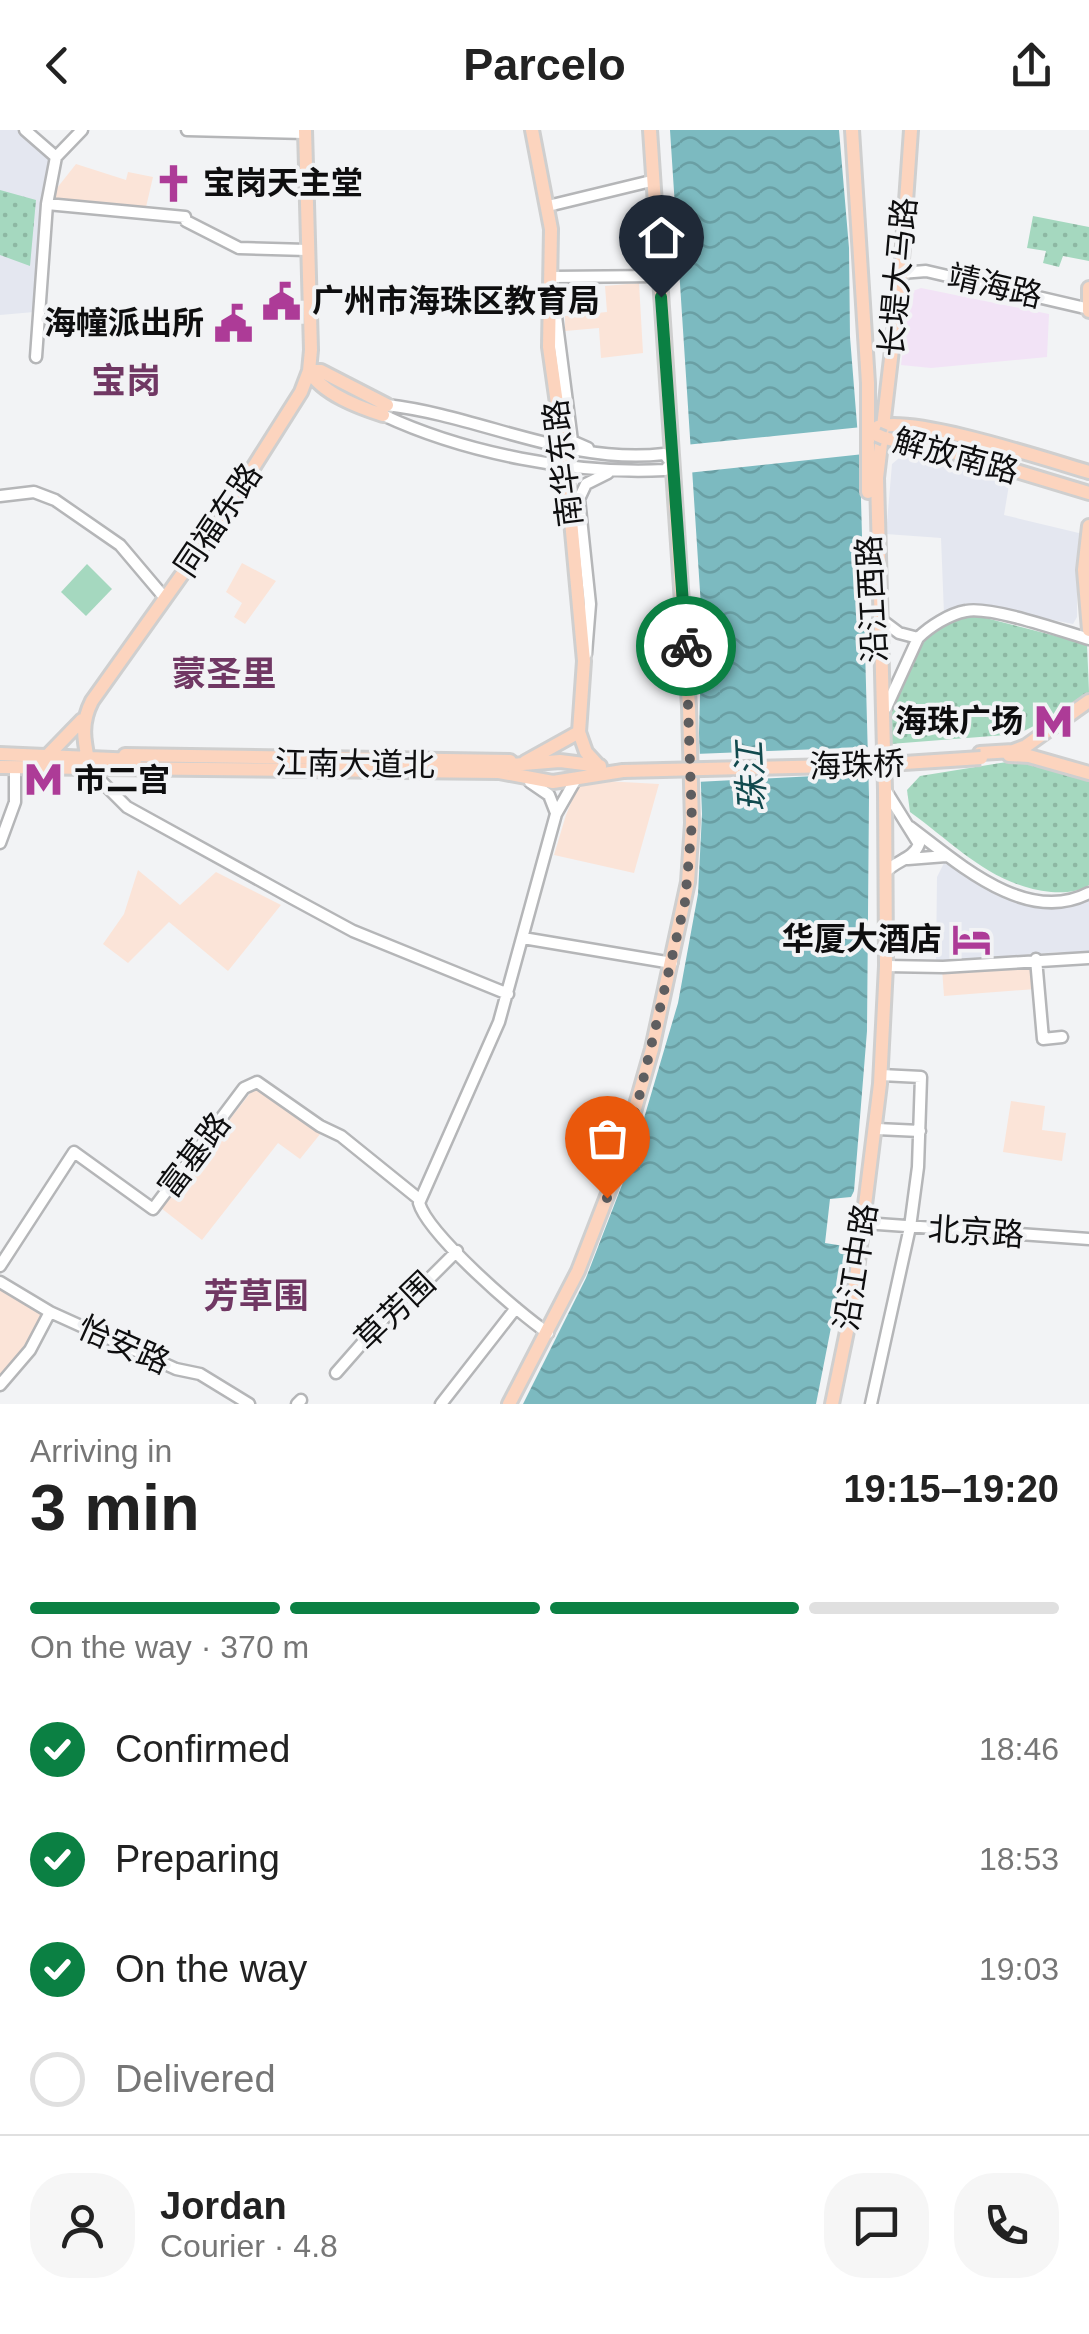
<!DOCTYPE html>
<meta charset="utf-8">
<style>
:root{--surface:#fff;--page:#f6f6f6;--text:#222;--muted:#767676;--line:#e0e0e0;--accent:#0b8043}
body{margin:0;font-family:Helvetica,"Noto Sans SC",sans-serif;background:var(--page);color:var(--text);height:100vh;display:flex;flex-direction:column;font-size:38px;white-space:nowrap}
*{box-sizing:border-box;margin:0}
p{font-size:32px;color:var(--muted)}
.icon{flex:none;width:55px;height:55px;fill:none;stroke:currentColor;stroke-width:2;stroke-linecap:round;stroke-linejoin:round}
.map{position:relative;height:1274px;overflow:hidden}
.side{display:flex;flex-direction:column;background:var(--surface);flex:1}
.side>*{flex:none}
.pin{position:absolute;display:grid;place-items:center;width:85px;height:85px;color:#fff;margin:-102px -42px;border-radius:50% 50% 50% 0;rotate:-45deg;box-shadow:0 0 10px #0007}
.pin .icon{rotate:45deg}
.courier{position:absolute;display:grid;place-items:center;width:100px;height:100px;margin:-50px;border:8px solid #0b8043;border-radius:50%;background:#fff;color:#222;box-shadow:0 2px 12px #0007}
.overview em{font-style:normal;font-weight:600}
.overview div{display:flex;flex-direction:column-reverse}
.overview{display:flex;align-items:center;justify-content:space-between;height:170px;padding:0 30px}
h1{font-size:65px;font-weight:600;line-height:75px}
.bar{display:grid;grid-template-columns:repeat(4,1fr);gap:15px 10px;align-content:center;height:120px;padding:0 30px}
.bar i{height:12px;border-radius:8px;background:var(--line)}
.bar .selected{background:var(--accent)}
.bar p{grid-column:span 4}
.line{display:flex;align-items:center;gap:25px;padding:0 30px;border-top:2px solid var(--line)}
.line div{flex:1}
.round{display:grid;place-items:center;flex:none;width:105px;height:105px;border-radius:40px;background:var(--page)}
ol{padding:0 30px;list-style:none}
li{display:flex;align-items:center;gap:30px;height:110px}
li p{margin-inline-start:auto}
li .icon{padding:10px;border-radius:50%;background:var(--accent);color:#fff;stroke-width:4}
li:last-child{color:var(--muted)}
li i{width:55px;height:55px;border:5px solid var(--line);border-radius:50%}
header{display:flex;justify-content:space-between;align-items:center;height:130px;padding:0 30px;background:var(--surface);font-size:45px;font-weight:600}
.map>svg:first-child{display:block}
.built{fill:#e4e7f0}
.education{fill:#fbe4d8}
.medical{fill:#f2e3f6}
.grass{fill:url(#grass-dots)}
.pitch{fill:#a5d8bf}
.water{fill:url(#water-waves)}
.pier{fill:#f2f3f5}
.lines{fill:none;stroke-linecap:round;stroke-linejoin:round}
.minor-casing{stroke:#b5b6b8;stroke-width:15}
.major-casing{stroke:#cfcfcf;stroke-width:18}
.minor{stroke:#fff;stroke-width:10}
.major{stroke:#fcd4be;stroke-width:12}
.major-bridge-casing{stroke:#cfcfcf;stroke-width:18;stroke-linecap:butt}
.major-bridge{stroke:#fcd4be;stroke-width:12}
.done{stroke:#5e5e60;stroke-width:10;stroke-dasharray:0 18}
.route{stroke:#0b8043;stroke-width:12}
.labels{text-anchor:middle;stroke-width:8;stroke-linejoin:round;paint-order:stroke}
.poi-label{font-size:32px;font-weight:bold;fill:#0e0e0f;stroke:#f2f3f5;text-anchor:start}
.street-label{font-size:32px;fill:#0e0e0f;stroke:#f2f3f5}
.neighbourhood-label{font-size:35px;font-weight:bold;fill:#703763;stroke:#f2f3f5}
.water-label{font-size:35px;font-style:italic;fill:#124a4e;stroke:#f2f3f5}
</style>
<header><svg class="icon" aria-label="back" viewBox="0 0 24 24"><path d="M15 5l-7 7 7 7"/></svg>Parcelo<svg class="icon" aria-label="share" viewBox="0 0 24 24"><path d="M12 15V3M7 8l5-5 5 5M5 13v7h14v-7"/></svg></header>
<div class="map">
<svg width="1089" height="1274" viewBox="0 0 1089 1274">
<defs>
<pattern id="grass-dots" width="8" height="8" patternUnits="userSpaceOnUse" patternTransform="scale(2.5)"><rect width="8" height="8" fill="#a5d8bf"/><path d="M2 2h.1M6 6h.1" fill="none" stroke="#8db8a3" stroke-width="1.8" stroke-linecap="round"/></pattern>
<pattern id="water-waves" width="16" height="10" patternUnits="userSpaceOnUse" patternTransform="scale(2.5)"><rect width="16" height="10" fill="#7cbac0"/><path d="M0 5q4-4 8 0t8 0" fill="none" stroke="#6a9fa4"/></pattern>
</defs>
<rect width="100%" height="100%" fill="#f2f3f5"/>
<!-- built -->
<path class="built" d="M0,0H17L50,29L40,79L34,182L0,185Z
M905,323L930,325L1010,349L1004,385L1083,404L1077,452V487L1073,494L973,474L944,484L941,408L886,404L892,334Z
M944,733L1011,769L1041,773L1089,766V823L1058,822L936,833L937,747Z"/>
<!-- education -->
<path class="education" d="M76,34L126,50L128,42L153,47L146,77L54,70L57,58Z
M639,153L643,223L601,228L599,198L565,201V186L607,182L605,156Z
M242,433L276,451L245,494L234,487L242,473L226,462Z
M586,650L659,654L634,743L554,725L566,685L577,658Z
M138,740L180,775L216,742L281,775L228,841L169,792L128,833L103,814L124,784Z
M1034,831L1036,859L944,866L942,838Z
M258,953L321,1003L300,1029L278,1013L202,1110L161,1078Z
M1011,971L1045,976L1042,1000L1066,1003L1062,1031L1003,1022Z
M0,1157L44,1186L28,1218L0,1251Z"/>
<!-- medical -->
<path class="medical" d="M921,158L1049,184L1047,227L931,238L901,235L910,162Z"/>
<!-- grass -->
<path class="grass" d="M0,60L36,70L30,136L0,125Z
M1033,86L1089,97V131L1063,126L1059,137L1043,133L1046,121L1027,118Z
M974,485L1087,514L1089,562L1083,571L1018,604L890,614L893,571L922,510L961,487Z
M1025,629L1089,649V755C1079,762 1064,763 1051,762C992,756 956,715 910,682L907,660L920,646Z"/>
<!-- pitch -->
<path class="pitch" d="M87,434L112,459L86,486L61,462Z"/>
<!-- water -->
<path class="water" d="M670,0H839L849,118L850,207L860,332L869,666L867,901L854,1061L851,1067L830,1069L825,1113L844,1116L846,1121L816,1274H523L586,1148L632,1029L678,873L698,764L702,684L699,603L702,492Z"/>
<!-- pier -->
<path class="pier" d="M862,297L864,324L687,343L685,315Z
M872,617L873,643L696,652L695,624Z"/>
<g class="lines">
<defs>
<path id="minor" d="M25,0L56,27L82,0
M187,0L305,3
M56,27L47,74L185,87L186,91L239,118L307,120
M548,76L647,52
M901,143L926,141L1089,179
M552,147L660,146
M554,171L572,311L588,318
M36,227L47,74
M383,285C464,323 576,345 665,340L672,333L664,324C568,335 481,286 387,275
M0,366L34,362L55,370L120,415L164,467
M879,488L899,503L918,508
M586,524L590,474L579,369L586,354L608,343
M886,578L918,508C929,497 949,484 966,481C991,476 1062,501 1089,509
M90,640L127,677L292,768L353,801L508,864
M530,652L549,665L556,683
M910,697C957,732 1026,796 1089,763
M0,713L15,672V638
M908,729L946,726
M885,743C895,730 913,730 919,714L886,661
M523,808L672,833
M1036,829L1043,909L1062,907
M886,836L943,837L1089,828
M877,999L920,1001
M864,1093L1089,1109
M0,1136L74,1022L153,1079L244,958L257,952L320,996L341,1006L419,1069
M0,1152L50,1182L176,1239L200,1244L249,1274
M548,1203C518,1183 428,1104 419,1073L499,892L556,684L576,649
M336,1243L401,1169L424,1154L457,1121
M0,1255L30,1220L50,1182
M297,1274L301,1270
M441,1274L516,1178
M871,1274L910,1097L918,1037L921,947L881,945"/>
<path id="major" d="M532,0L551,99L549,217L566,337L584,531L579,602L586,622L598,635
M852,0L868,253V362
M1089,158V181
M309,241C323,264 358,277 383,285
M309,241H321L387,275
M878,297C912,285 1048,330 1089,342
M884,308L960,324L1089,363
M1089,396L1084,440L1089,500
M980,623L1013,621L1026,616L1089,571
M0,624L135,630
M49,624L82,590
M125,625L510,631
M1009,625L1029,626L1089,643
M525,632L579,602
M500,636L560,631L600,636
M0,637L499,642L553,652L623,641
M90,640C85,614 79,596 92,571L215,398L301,262L309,241L311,220L305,0
M509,1274L578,1141L618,1038L652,919L688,752L692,693L689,576L650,0
M832,1274L853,1172L880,954L886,836L885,660L877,348L901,143L911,0"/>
</defs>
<!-- minor casing -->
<use href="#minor" class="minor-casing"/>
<!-- major casing -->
<use href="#major" class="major-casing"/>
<!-- minor -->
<use href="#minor" class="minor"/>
<!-- major -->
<use href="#major" class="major"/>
<defs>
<path id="major-bridge" d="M877,305L884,308
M623,641L873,635L981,628"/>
</defs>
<!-- major-bridge casing -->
<use href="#major-bridge" class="major-bridge-casing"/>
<!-- major-bridge -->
<use href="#major-bridge" class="major-bridge"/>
</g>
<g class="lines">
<!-- done -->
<path class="done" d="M607,1068L637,976L685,772L692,693L686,516"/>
<!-- route -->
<path class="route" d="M661,167L686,516"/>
</g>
<!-- icons -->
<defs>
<symbol id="church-bare" viewBox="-9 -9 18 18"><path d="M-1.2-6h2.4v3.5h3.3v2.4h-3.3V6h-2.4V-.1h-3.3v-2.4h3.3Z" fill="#ad3b97" stroke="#f2f3f5" stroke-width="2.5" paint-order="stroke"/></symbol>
<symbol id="civic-bare" viewBox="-9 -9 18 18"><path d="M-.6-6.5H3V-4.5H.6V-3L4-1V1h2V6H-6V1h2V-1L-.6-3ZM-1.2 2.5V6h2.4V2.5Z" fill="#ad3b97" stroke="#f2f3f5" stroke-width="2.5" paint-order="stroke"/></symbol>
<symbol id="metro-bare" viewBox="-9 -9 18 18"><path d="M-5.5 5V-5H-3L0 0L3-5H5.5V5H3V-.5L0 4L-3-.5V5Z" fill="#ad3b97" stroke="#f2f3f5" stroke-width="2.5" paint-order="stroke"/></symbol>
<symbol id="hotel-bare" viewBox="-9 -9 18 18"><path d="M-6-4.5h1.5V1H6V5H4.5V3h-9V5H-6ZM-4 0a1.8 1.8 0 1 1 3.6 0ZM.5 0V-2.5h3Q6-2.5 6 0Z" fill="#ad3b97" stroke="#f2f3f5" stroke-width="2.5" paint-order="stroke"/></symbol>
</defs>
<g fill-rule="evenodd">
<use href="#church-bare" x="146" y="26" width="55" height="55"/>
<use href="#civic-bare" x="254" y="144" width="55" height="55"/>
<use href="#civic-bare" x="206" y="166" width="55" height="55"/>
<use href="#metro-bare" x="1026" y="564" width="55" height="55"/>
<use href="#metro-bare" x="16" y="622" width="55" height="55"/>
<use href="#hotel-bare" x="944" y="782" width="55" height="55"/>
</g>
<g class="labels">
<!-- poi labels -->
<g class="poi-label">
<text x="203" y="64">宝岗天主堂</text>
<text x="312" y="182">广州市海珠区教育局</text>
<text x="204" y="204" text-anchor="end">海幢派出所</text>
<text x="1023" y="602" text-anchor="end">海珠广场</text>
<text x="74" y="661">市二宫</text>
<text x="942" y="820" text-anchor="end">华厦大酒店</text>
</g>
<!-- street labels -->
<g class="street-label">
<text transform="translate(898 147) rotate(-85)" y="11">长堤大马路</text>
<text transform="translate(995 156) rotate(13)" y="11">靖海路</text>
<text transform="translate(956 326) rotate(15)" y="11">解放南路</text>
<text transform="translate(563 333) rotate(-97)" y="11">南华东路</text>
<text transform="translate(218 390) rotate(-56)" y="11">同福东路</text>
<text transform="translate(872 469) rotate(-93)" y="11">沿江西路</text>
<text transform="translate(355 634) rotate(1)" y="11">江南大道北</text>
<text transform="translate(857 635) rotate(-2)" y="11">海珠桥</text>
<text transform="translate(194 1025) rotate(-53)" y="11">富基路</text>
<text transform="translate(976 1102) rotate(4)" y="11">北京路</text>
<text transform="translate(856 1137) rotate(-81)" y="11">沿江中路</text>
<text transform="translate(395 1181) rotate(-44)" y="11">草芳围</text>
<text transform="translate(124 1215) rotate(24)" y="11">怡安路</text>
</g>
<!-- neighbourhood labels -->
<g class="neighbourhood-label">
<text x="126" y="263">宝岗</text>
<text x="224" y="556">蒙圣里</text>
<text x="256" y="1178">芳草围</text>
</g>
<!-- water labels -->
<g class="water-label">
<text transform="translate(751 647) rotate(-93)" y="12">珠江</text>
</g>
</g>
</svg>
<div class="pin" style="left:607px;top:1068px;background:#ea580c"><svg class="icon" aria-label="bag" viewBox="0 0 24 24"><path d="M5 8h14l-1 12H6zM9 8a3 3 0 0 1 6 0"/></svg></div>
<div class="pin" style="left:661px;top:167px;background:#1f2937"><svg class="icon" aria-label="home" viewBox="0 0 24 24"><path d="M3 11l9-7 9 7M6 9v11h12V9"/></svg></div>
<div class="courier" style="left:686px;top:516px"><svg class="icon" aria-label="bike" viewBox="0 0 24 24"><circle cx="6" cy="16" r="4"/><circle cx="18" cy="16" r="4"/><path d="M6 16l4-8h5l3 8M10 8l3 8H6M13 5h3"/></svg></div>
</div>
<section class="side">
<div class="overview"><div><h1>3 min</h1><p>Arriving in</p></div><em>19:15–19:20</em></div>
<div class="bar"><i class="selected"></i><i class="selected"></i><i class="selected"></i><i></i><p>On the way · 370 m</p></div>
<ol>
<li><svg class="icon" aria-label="check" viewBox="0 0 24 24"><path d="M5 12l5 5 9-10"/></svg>Confirmed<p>18:46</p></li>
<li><svg class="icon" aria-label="check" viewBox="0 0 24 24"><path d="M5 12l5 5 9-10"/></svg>Preparing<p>18:53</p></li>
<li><svg class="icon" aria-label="check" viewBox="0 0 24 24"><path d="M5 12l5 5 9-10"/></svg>On the way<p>19:03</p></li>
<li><i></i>Delivered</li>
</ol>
<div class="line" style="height:180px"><a class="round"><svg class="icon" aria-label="person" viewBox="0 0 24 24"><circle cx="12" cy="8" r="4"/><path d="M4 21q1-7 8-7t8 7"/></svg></a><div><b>Jordan</b><p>Courier · 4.8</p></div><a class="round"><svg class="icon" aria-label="chat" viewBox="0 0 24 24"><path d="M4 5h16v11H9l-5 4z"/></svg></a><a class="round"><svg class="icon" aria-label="phone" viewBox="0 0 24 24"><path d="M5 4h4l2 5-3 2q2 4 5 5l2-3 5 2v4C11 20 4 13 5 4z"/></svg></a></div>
</section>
